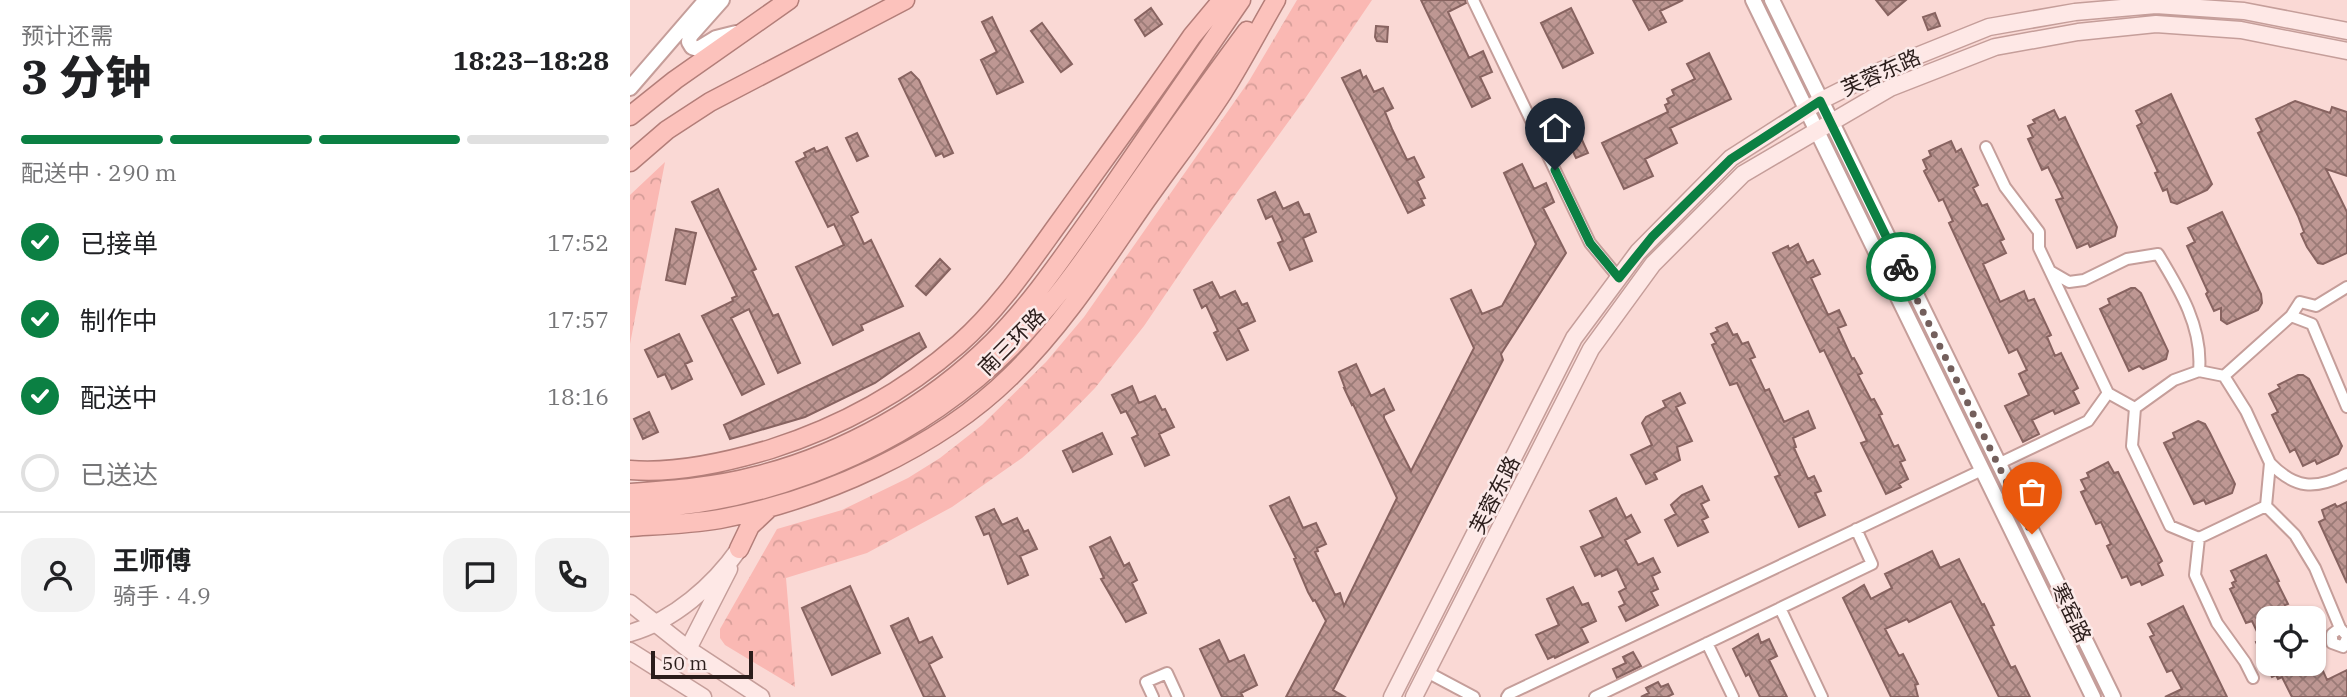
<!DOCTYPE html>
<html lang="zh">
<meta charset="utf-8">
<style>
:root{--surface:#fff;--page:#f2f2f2;--text:#202124;--muted:#757577;--line:#e0e0e0;--accent:#0b8043}
body{margin:0;font-family:"IBM Plex Serif","Noto Sans SC",serif;background:var(--page);color:var(--text);height:100vh;display:flex;flex-direction:column;font-size:26px;white-space:nowrap}
*{box-sizing:border-box;margin:0}
p{font-size:23px;color:var(--muted)}
.icon{flex:none;width:38px;height:38px;fill:none;stroke:currentColor;stroke-width:2;stroke-linecap:round;stroke-linejoin:round}
.map{position:relative;flex:1;overflow:hidden}
.drawer{display:flex;flex-direction:column;background:var(--surface);width:630px}
.drawer>*{flex:none}
.fabs{position:absolute;left:1626px;top:606px;display:grid;gap:14px}
.fabs a{display:grid;place-items:center;width:70px;height:70px;border-radius:14px;background:var(--surface);box-shadow:0 2px 5px #0004;font-size:35px}
.scale{position:absolute;left:21px;bottom:18px;width:102px;box-sizing:border-box;padding-left:7px;border:4px solid #2b1d1b;border-top:0;font-size:19px;line-height:24px;white-space:nowrap;color:#2b1d1b;-webkit-text-stroke:5px #fbeae9;paint-order:stroke}
.pin{position:absolute;display:grid;place-items:center;width:60px;height:60px;color:#fff;margin:-72px -30px;border-radius:50% 50% 50% 0;rotate:-45deg;box-shadow:0 0 7px #0007}
.pin .icon{rotate:45deg}
.courier{position:absolute;display:grid;place-items:center;width:70px;height:70px;margin:-35px;border:5px solid #0b8043;border-radius:50%;background:#fff;color:#222;box-shadow:0 2px 9px #0007}
.summary em{font-style:normal;font-weight:800}
.summary div{display:flex;flex-direction:column-reverse}
.summary{display:flex;align-items:center;justify-content:space-between;height:119px;padding:0 21px}
h1{font-size:46px;font-weight:800;line-height:52px}
.bar{display:grid;grid-template-columns:repeat(4,1fr);gap:10px 7px;align-content:center;height:84px;padding:0 21px}
.bar i{height:9px;border-radius:5px;background:var(--line)}
.bar .current{background:var(--accent)}
.bar p{grid-column:span 4}
.line{display:flex;align-items:center;gap:18px;padding:0 21px;border-top:2px solid var(--line)}
.line div{flex:1}
.round{display:grid;place-items:center;flex:none;width:74px;height:74px;border-radius:21px;background:var(--page)}
ol{padding:0 21px;list-style:none}
li{display:flex;align-items:center;gap:21px;height:77px}
li p{margin-inline-start:auto}
li .icon{padding:7px;border-radius:50%;background:var(--accent);color:#fff;stroke-width:4}
li:last-child{color:var(--muted)}
li i{width:38px;height:38px;border:4px solid var(--line);border-radius:50%}
main{display:flex;flex:1;min-height:0}
.map>svg:first-child{display:block}
.park{fill:url(#park-crowns)}
.building{fill:url(#building-cross-hatch);stroke:#876360;stroke-width:2}
.lines{fill:none;stroke-linecap:round;stroke-linejoin:round}
.minor-casing{stroke:#c59e9a;stroke-width:14}
.tertiary-casing{stroke:#c59e9a;stroke-width:18}
.secondary-casing{stroke:#c59e9a;stroke-width:19}
.trunk-casing{stroke:#b37e79;stroke-width:21}
.minor{stroke:#fff;stroke-width:10}
.tertiary{stroke:#fff;stroke-width:14}
.secondary{stroke:#fee8e6;stroke-width:16}
.trunk{stroke:#fcc2bc;stroke-width:18}
.done{stroke:#735f5c;stroke-width:7;stroke-dasharray:0 12.6}
.route{stroke:#0b8043;stroke-width:9}
.labels{text-anchor:middle;stroke-width:5;stroke-linejoin:round;paint-order:stroke}
.street-label{font-size:21px;fill:#2b1d1b;stroke:#fbeae9}
</style>
<main>
<section class="drawer">
<div class="summary"><div><h1>3 分钟</h1><p>预计还需</p></div><em>18:23–18:28</em></div>
<div class="bar"><i class="current"></i><i class="current"></i><i class="current"></i><i></i><p>配送中 · 290 m</p></div>
<ol>
<li><svg class="icon" aria-label="check" viewBox="0 0 24 24"><path d="M5 12l5 5 9-10"/></svg>已接单<p>17:52</p></li>
<li><svg class="icon" aria-label="check" viewBox="0 0 24 24"><path d="M5 12l5 5 9-10"/></svg>制作中<p>17:57</p></li>
<li><svg class="icon" aria-label="check" viewBox="0 0 24 24"><path d="M5 12l5 5 9-10"/></svg>配送中<p>18:16</p></li>
<li><i></i>已送达</li>
</ol>
<div class="line" style="height:126px"><a class="round"><svg class="icon" aria-label="person" viewBox="0 0 24 24"><circle cx="12" cy="8" r="4"/><path d="M4 21q1-7 8-7t8 7"/></svg></a><div><b>王师傅</b><p>骑手 · 4.9</p></div><a class="round"><svg class="icon" aria-label="chat" viewBox="0 0 24 24"><path d="M4 5h16v11H9l-5 4z"/></svg></a><a class="round"><svg class="icon" aria-label="phone" viewBox="0 0 24 24"><path d="M5 4h4l2 5-3 2q2 4 5 5l2-3 5 2v4C11 20 4 13 5 4z"/></svg></a></div>
</section>
<div class="map">
<svg width="1717" height="697" viewBox="0 0 1717 697">
<defs>
<pattern id="park-crowns" width="20" height="18" patternUnits="userSpaceOnUse" patternTransform="scale(1.75)"><rect width="20" height="18" fill="#fab8b3"/><path d="M2 6a3 3 0 1 1 6 0M12 15a3 3 0 1 1 6 0" fill="none" stroke="#d69e99"/></pattern>
<pattern id="building-cross-hatch" width="8" height="8" patternUnits="userSpaceOnUse" patternTransform="scale(1.75)"><rect width="8" height="8" fill="#be9793"/><path d="M0 0l8 8M0 8l8-8" fill="none" stroke="#9b7b77"/></pattern>
</defs>
<rect width="100%" height="100%" fill="#fad9d5"/>
<!-- park -->
<path class="park" d="M667,0H742L672,103L576,235L514,326L465,388L428,426L392,458L322,507L237,553L156,578L165,687L95,645L90,638V629L147,529L212,510L278,478L310,458L352,425L416,362L454,317L619,81Z
M35,162L0,344V195Z"/>
<!-- building -->
<path class="building" d="M791,0H835L836,3L818,12L839,58L853,51L862,72L850,77L860,98L842,107Z
M1003,0H1053L1030,11L1036,22L1019,30Z
M1246,0H1276L1258,15Z
M521,8L532,24L515,36L505,20Z
M941,8L963,53L933,68L911,23Z
M1305,13L1310,26L1298,30L1293,17Z
M362,17L393,82L367,94L351,60L367,52L352,22Z
M412,23L442,64L431,72L401,31Z
M746,26L758,27L757,42L747,41L745,37Z
M1079,53L1101,99L1040,128L1047,143L1015,159L1023,176L994,189L972,143L1038,112L1035,105L1039,103L1037,99L1044,95L1042,90L1065,79L1057,64Z
M730,70L733,78L736,76L744,92L753,88L763,108L755,112L762,129L777,160L784,157L794,177L787,181L795,198L791,199L794,205L778,213L712,78Z
M281,72L289,80L323,153L314,157L312,153L306,156L269,79Z
M1541,94L1582,184L1577,190L1547,204L1541,202L1537,189L1533,191L1525,173L1528,172L1507,126L1512,123L1506,111Z
M1665,101L1700,113L1702,107L1717,112V176L1696,169L1717,212V253L1693,264L1688,263L1677,247L1671,234L1674,232L1668,216L1628,133L1632,131L1626,119Z
M1424,110L1429,120L1435,117L1487,227L1485,236L1460,247L1458,243L1447,248L1426,200L1433,198L1418,167L1412,170L1398,139L1403,137L1398,126L1405,123L1403,120Z
M942,118L958,153L946,158L930,124Z
M227,133L238,156L227,161L216,138Z
M1321,141L1326,152L1331,149L1348,185L1343,188L1352,206L1357,204L1374,239L1370,241L1376,253L1353,264L1370,302L1394,291L1398,301L1404,299L1421,335L1417,337L1425,356L1431,353L1448,388L1443,391L1449,403L1425,414L1423,410L1402,420L1409,434L1393,442L1375,406L1399,395L1389,374L1397,370L1387,349L1379,353L1319,223L1323,221L1313,199L1309,201L1294,171L1297,169L1293,160L1301,156L1299,151Z
M197,147L228,212L221,216L234,244L241,240L273,306L231,325L233,330L203,345L166,267L214,245L204,224L198,227L166,162L176,157L174,153L184,148L186,152Z
M892,164L904,189L916,183L924,202L913,208L936,253L871,354L873,360L703,690L715,697H656L696,621L685,600L683,601L678,592L664,559L666,558L640,506L659,497L673,528L686,523L696,544L687,548L688,551L685,552L705,595L710,593L714,606L767,498L723,404L722,405L714,388H715L709,372L726,364L741,396L754,389L764,410L754,415V418L781,471L844,348L821,299L841,290L852,314L872,306L906,244L874,173Z
M88,189L126,269L122,271L143,316L148,314L170,363L148,373L119,309L101,318L134,384L112,395L72,316L103,301L102,298L107,296L62,202Z
M645,192L653,209L668,202L674,215L679,214L686,232L673,238L682,261L660,270L648,243L653,241L642,216L636,219L628,200Z
M1592,212L1631,294L1632,303L1628,310L1597,324L1591,320V308L1584,311L1576,294L1578,292L1557,246L1565,242L1558,228Z
M46,229L66,233L55,284L36,280Z
M1168,244L1177,263L1183,260L1190,274L1181,278L1198,315L1209,310L1216,325L1208,328L1222,359L1224,358L1232,373L1228,375L1241,400L1244,399L1252,414L1249,415L1264,447L1268,445L1275,460L1270,462L1278,479L1269,484L1271,487L1256,494L1231,443L1237,441L1194,350L1190,352L1143,253L1158,246L1159,249Z
M310,259L320,269L296,295L286,286Z
M582,282L590,298L605,291L612,305L617,303L625,321L608,329L618,350L597,360L584,333L588,331L576,305L572,308L564,290Z
M1501,288H1505L1511,293L1538,351L1536,359L1513,369L1509,366L1499,371L1470,309L1480,304L1478,299Z
M1097,323L1103,335L1107,334L1112,344L1118,342L1125,357L1120,359L1135,391L1139,389L1154,422L1178,411L1185,428L1163,438L1166,447L1164,448L1178,479L1184,476L1191,491L1185,493L1195,515L1169,527L1145,477L1150,475L1107,383L1100,385L1082,345L1086,343L1081,334L1088,331L1086,328Z
M289,333L296,347L245,383L175,417L100,439L94,425Z
M49,334L62,361L55,364L62,379L42,389L35,374L28,377L15,350Z
M1668,375H1673L1679,379L1712,446L1708,454L1687,464L1685,460L1673,466L1665,449L1660,452L1642,415L1648,412L1639,394L1650,388L1648,385Z
M502,386L509,403L525,396L532,410L535,409L544,427L529,434L539,455L515,466L502,438L508,435L496,411L491,413L482,395Z
M1050,393L1055,403L1046,407L1062,441L1047,447L1050,460L1024,473L1027,479L1016,484L1001,455L1022,445L1012,423L1016,417L1036,407L1033,401Z
M19,412L28,432L13,439L4,419Z
M1568,421L1575,424L1580,433L1605,484L1602,493L1576,504L1574,500L1564,504L1534,443L1545,438L1543,433Z
M472,433L482,454L443,472L433,451Z
M1478,462L1484,473L1488,472L1532,561L1528,564L1533,575L1512,585L1510,581L1501,585L1497,576L1492,578L1477,546L1481,544L1471,522L1466,524L1451,492L1456,490L1451,480L1459,477L1457,473Z
M1072,486L1079,500L1071,504L1078,517L1072,520L1078,532L1048,546L1035,520L1046,514L1041,505L1052,495Z
M986,498L996,518L1001,515L1010,532L995,540L1008,565L1023,558L1030,572L1022,576L1028,589L1021,592L1028,605L996,621L989,607L995,604L989,592L996,588L987,569L972,576L971,573L965,576L951,547L973,537L960,511Z
M1717,502V583L1689,522L1695,519L1692,510L1705,504L1707,507Z
M364,509L372,525L387,518L394,532L398,530L407,549L390,556L398,575L378,584L359,533L354,535L346,517Z
M480,537L494,566L499,563L507,580L502,583L516,613L496,622L471,579L474,578L460,547Z
M1302,551L1310,568L1329,559L1352,605L1354,604L1364,625L1361,626L1381,668L1385,666L1400,697H1369L1321,601L1279,622L1277,619L1255,629L1269,656L1273,654L1288,684L1285,685L1288,697H1261L1213,598L1234,585L1241,599L1262,588L1255,574Z
M1636,555L1649,581L1647,582L1658,604L1655,605L1661,618H1638V663H1684V651L1697,680L1717,670V697H1662L1652,677L1648,679L1646,675L1642,677L1626,642L1631,640L1622,621L1616,623L1600,589L1604,587L1602,583L1606,581L1601,571Z
M220,586L250,653L202,675L172,608Z
M943,587L952,605L958,603L966,621L951,628L958,642L925,658L924,656L918,659L906,635L929,625L917,599Z
M1553,606L1561,623L1597,697H1535L1552,689L1542,670L1537,672L1520,637L1524,635L1518,624Z
M278,618L289,643L302,637L312,657L299,664L315,697H294L261,626Z
M1128,634L1131,643L1139,639L1147,656L1139,660L1157,697H1130L1119,674L1116,676L1103,649Z
M589,640L599,662L614,655L627,685L611,693L613,697H592L570,649Z
M1003,652L1011,666L987,678L983,669L996,663L993,657Z
M1028,682L1031,687L1038,684L1043,694L1037,697H1011L1019,693L1016,688Z"/>
<g class="lines">
<defs>
<path id="minor" d="M843,0L960,243L989,278
M1356,147L1375,187L1409,232V248L1478,393
M1420,271L1439,282L1454,280L1497,259L1528,254C1550,290 1573,328 1569,371
M1661,316L1682,324L1717,407
M1505,408L1502,446L1540,526L1569,538L1636,506L1640,463L1616,411L1594,376
M1640,463C1665,489 1685,490 1717,474
M1368,464L1458,421L1478,393L1505,408L1544,380L1569,371L1594,376L1661,316L1670,302L1686,306L1717,287
M1636,506L1665,535L1685,568L1710,628L1717,636
M1569,538L1565,575L1587,623L1615,662L1623,678
M1150,608L1192,697
M1710,628L1702,634V643L1713,647L1717,638
M1077,643L1103,697
M797,672L844,697
M523,697L516,682L537,673L548,697
M877,697L879,694L1352,470
M965,697L1242,564L1226,529"/>
<path id="tertiary" d="M92,0L60,36L59,42L62,47L68,49L86,38L106,33
M1123,0L1463,697
M1142,0L1483,697
M0,88L76,0"/>
<path id="secondary" d="M0,603L58,649L131,697
M0,633C43,621 84,585 109,549
M58,649L99,569
M0,651L73,697
M762,697L944,338L1008,252L1101,158L1190,101L1252,70L1359,27L1445,12L1526,5L1614,11L1717,31
M784,697L961,349L1023,264L1113,174L1260,88L1365,47L1448,32L1526,24L1611,30L1717,51"/>
<path id="trunk" d="M0,116L45,80L159,0
M0,162L37,130L80,102L275,0
M0,470C46,474 97,462 141,449C210,427 274,392 329,344C370,308 401,261 433,217C476,157 520,97 562,36L592,0
M0,493C42,490 85,487 126,476C213,454 299,406 363,342C403,302 434,255 467,209C515,140 563,69 611,0
M0,509C154,505 309,434 409,317C439,283 465,244 491,207C532,148 574,89 617,31
M0,527C30,525 60,524 90,519C191,500 307,449 381,376C432,326 470,267 510,209C537,170 567,132 593,92C612,62 628,31 646,0
M109,549L120,526L137,510"/>
</defs>
<!-- minor casing -->
<use href="#minor" class="minor-casing"/>
<!-- tertiary casing -->
<use href="#tertiary" class="tertiary-casing"/>
<!-- secondary casing -->
<use href="#secondary" class="secondary-casing"/>
<!-- trunk casing -->
<use href="#trunk" class="trunk-casing"/>
<!-- minor -->
<use href="#minor" class="minor"/>
<!-- tertiary -->
<use href="#tertiary" class="tertiary"/>
<!-- secondary -->
<use href="#secondary" class="secondary"/>
<!-- trunk -->
<use href="#trunk" class="trunk"/>
</g>
<g class="lines">
<!-- done -->
<path class="done" d="M1271,267L1402,534"/>
<!-- route -->
<path class="route" d="M925,170L960,243L989,278L1022,237L1101,159L1190,101L1271,267"/>
</g>
<g class="labels">
<!-- street labels -->
<g class="street-label">
<text transform="translate(1251 73) rotate(-24)" y="7">芙蓉东路</text>
<text transform="translate(382 342) rotate(-45)" y="7">南三环路</text>
<text transform="translate(865 495) rotate(-63)" y="7">芙蓉东路</text>
<text transform="translate(1441 613) rotate(64)" y="7">寒窑路</text>
</g>
</g>
</svg>
<div class="fabs">
<a><svg class="icon" aria-label="locate" viewBox="0 0 24 24"><circle cx="12" cy="12" r="6"/><path d="M12 2v4M12 18v4M2 12h4M18 12h4"/></svg></a>
</div>
<div class="scale">50 m</div>
<div class="pin" style="left:1402px;top:534px;background:#ea580c"><svg class="icon" aria-label="bag" viewBox="0 0 24 24"><path d="M5 8h14l-1 12H6zM9 8a3 3 0 0 1 6 0"/></svg></div>
<div class="pin" style="left:925px;top:170px;background:#1f2937"><svg class="icon" aria-label="home" viewBox="0 0 24 24"><path d="M3 11l9-7 9 7M6 9v11h12V9"/></svg></div>
<div class="courier" style="left:1271px;top:267px"><svg class="icon" aria-label="bike" viewBox="0 0 24 24"><circle cx="6" cy="16" r="4"/><circle cx="18" cy="16" r="4"/><path d="M6 16l4-8h5l3 8M10 8l3 8H6M13 5h3"/></svg></div>
</div>
</main>
